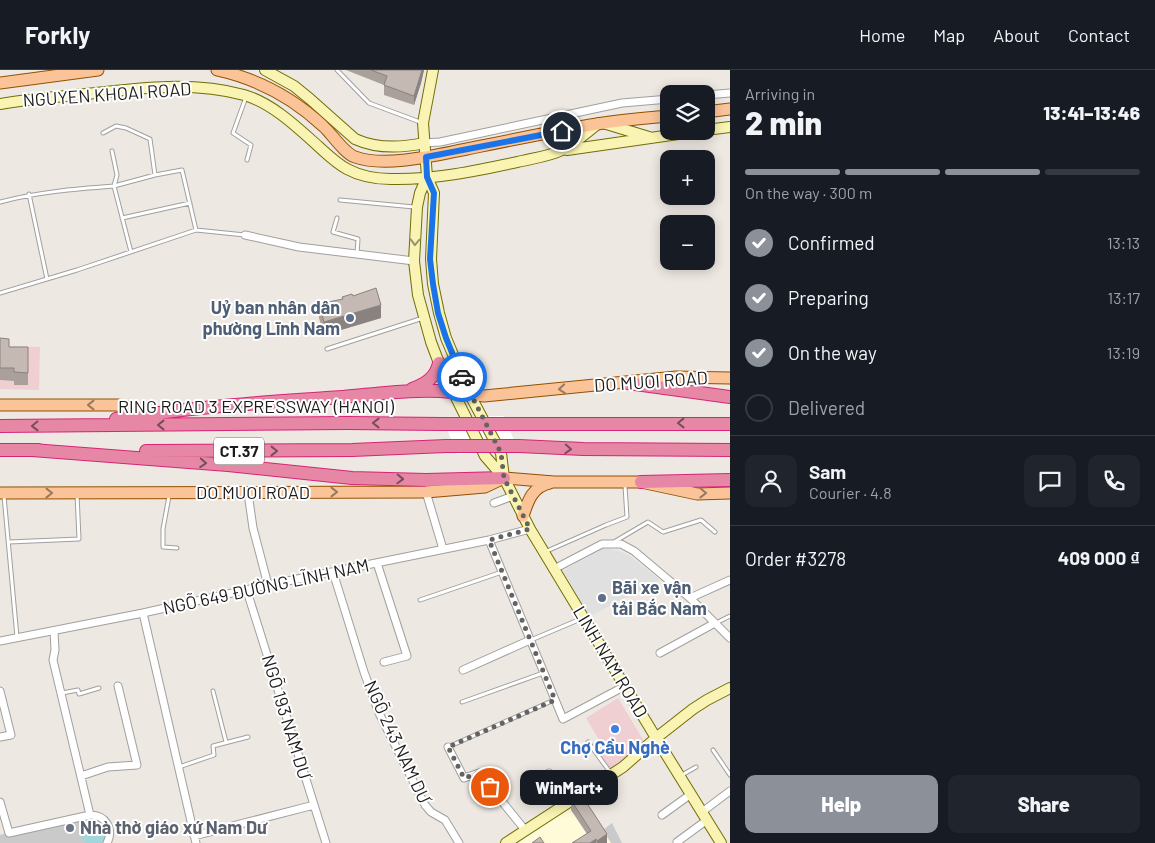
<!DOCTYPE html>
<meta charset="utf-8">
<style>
:root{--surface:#171b24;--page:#20242c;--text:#f1f3f6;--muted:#9ea1a6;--line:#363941;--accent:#8c9099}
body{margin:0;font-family:Barlow,sans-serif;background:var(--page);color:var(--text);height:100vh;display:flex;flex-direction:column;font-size:19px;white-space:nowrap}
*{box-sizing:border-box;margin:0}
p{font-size:16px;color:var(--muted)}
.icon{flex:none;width:28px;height:28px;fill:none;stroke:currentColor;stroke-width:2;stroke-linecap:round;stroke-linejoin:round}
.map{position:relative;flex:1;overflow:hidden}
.details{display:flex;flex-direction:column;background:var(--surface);width:425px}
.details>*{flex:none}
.fabs{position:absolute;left:660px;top:15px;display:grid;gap:10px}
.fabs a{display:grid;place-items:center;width:55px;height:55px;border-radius:10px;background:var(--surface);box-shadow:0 2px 12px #0003;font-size:25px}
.pin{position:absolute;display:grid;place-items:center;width:42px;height:42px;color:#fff;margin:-21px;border:2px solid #fff;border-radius:50%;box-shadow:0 1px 5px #0007}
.courier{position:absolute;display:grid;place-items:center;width:50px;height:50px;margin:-25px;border:4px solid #1a73e8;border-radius:50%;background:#fff;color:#222;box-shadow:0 1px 6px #0007}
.bubble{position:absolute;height:35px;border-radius:10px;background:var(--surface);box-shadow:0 2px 12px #0003;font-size:16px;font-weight:800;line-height:35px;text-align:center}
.head em{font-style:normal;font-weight:800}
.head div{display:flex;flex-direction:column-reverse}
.head{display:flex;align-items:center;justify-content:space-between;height:85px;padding:0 15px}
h1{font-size:32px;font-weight:800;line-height:38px}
.bar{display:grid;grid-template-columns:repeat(4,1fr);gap:8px 5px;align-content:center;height:60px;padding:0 15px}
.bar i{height:6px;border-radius:4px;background:var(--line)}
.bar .active{background:var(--accent)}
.bar p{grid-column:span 4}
.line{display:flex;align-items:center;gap:12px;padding:0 15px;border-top:1px solid var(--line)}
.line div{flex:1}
.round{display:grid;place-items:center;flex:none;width:52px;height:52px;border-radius:10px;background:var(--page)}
ol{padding:0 15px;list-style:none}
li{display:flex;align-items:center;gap:15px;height:55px}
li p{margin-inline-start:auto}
li .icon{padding:5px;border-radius:50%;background:var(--accent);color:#fff;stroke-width:4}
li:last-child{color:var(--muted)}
li i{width:28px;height:28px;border:2px solid var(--line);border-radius:50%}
.primary-button{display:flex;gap:10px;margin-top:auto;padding:10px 15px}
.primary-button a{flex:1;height:58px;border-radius:10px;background:var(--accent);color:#fff;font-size:20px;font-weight:800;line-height:58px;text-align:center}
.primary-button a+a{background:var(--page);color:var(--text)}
header{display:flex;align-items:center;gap:30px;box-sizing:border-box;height:70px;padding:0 25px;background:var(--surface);border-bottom:1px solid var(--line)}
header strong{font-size:24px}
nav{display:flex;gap:28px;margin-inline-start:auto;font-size:18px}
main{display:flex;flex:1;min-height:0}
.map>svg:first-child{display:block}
.commercial{fill:#efcfd2}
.education{fill:#fffad8}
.religious{fill:#cacaca}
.parking{fill:#e0e0e0}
.water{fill:#a1d6db}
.pier{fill:#fff}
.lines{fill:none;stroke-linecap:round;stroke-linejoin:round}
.lane-casing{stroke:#a0a0a0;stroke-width:5}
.street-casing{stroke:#a0a0a0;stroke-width:9}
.secondary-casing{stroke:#706e05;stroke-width:12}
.primary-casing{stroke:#935000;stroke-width:13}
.highway-casing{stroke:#d62477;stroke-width:14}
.lane{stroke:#fff;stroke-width:3}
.street{stroke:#fff;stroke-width:7}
.secondary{stroke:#f9f4b3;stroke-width:10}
.primary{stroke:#fbc498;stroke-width:11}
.highway{stroke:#e688a5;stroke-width:12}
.highway-bridge-casing{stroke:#d62477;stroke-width:14;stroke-linecap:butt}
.highway-bridge{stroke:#e688a5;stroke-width:12}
.wall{fill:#a99f9b}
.shaded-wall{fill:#8a827e}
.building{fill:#c5b9b4;stroke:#8a827e}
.oneway{stroke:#96936f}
.oneway2{stroke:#977860}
.oneway3{stroke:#774d5a}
.done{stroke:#656361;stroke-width:5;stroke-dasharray:0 9}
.route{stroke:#1a73e8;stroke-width:6}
.service-dot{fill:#5c6f8a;stroke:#fff;stroke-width:2}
.shop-dot{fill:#3f7fe0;stroke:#fff;stroke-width:2}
.worship-dot{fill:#6b7280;stroke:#fff;stroke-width:2}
.labels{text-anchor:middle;stroke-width:4;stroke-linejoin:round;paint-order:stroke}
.shield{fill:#fff;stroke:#606060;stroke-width:1}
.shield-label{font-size:16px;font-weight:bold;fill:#1c1c1c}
.street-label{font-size:18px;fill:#1c1c1c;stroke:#fff}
.service-label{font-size:18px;font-weight:bold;fill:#4e5e75;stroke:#fff;text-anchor:end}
.shop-label{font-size:18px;font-weight:bold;fill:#366cbe;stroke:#fff}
.worship-label{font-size:18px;font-weight:bold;fill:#5b616d;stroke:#fff;text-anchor:start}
</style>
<header>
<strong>Forkly</strong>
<nav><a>Home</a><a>Map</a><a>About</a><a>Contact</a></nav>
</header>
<main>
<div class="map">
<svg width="730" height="773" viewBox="0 0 730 773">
<rect width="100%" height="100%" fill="#ede8e1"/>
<!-- commercial -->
<path class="commercial" d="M0,276L40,277L39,320L0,319Z
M618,628L645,673L612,702L591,674L599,670L586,648Z"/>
<!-- education -->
<path class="education" d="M583,729L611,773H518Z"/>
<!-- religious -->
<path class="religious" d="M93,747L106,770L104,773H0V765L6,763Z
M612,753L622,773H611L603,760Z"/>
<!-- parking -->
<path class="parking" d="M603,478L619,481L630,486L660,510L590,546L563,501Z"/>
<!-- water -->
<path class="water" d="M93,748L105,754L107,764L103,773H86C75,763 79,750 93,748Z"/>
<!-- pier -->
<path class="pier" d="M504,346L519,382L457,384L442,347Z"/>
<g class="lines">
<defs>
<path id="lane" d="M337,0L369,33L420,52
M246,27L233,63L251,75L247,90
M103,63L116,56L126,58L150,69L155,105
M29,124L47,209
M340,130L414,137
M0,132C38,122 75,119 114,116L117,105L112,81
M122,148L190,133
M337,148L333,162L358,169L357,184
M131,182L114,116L155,105L182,100L196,160
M0,223L77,200L196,160L245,165
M327,279L423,248
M4,426L17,567
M169,426L163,459V477L177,478
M9,472L79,469L77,424
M614,472L648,452L663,462L701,450L715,462
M547,481L606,455L627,447L625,416
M420,530L502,502
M716,553L730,546
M531,570L583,548
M213,621L226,672
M62,623L78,620L79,624L99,618
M462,632L543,603
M588,672L610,702
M448,677L554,630
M713,680L730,705
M179,697L214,685L213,676L248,667
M682,705L696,697"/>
<path id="street" d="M706,25L730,23
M424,73L440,72L622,33L669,29
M245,165L299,177L414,191
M426,422L443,479
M248,423L253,458L268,515
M494,433L513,426
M489,470L563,649L625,616
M377,493L407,586L384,592
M554,499L602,474H621L634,481L690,528L730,568
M333,502L364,602L379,643L425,735L431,742L445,750L459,773
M247,521L326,773
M690,528L730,510
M143,543L196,773
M54,561L55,580L53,590L90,745C106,745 114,759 107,773
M0,571L143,543L268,515L489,470L530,459
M660,583L715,553
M463,600L530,570
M0,621L11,665L0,667
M448,677L464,708L479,703L525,760
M549,703L568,732
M81,706L108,697L137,695L118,616
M0,732L9,763L90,745
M702,742L730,721
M662,745L691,724
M194,766L314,735
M677,772L707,750"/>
<path id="secondary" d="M265,0L294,16L310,29L355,69C377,79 401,78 424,73
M433,0L423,53L427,107L434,123L431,189L433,214L439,243L446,268L470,325L501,383L504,408
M0,34C29,29 57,27 86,24C139,18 192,11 244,25C272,33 297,57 318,76C327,84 336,93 347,99C360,106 377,109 391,109C435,110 480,100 522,91C535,88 550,86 562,80C575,73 587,63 599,53
M603,53L649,67
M706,60L730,57
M567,80L699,61
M427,107L420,123L417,137L414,191L418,225L431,272L439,293L485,386L504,408L530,459L656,668L721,773
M506,773L623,697L656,668L693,639L707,630L730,618"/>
<path id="primary" d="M217,0C258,9 292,27 323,56C332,64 344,83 355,87C386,98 436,85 467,79C511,70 554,61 597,54C621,50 645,48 669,46
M0,13L98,0
M706,42L730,39
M452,322L484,326L676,307L730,308
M0,335H117L153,342
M0,423L426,422L485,417L504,408L554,412H641L697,424L730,423
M523,446C528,431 532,417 550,413"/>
<path id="highway" d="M628,313L730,327
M412,319C425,314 436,308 439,293
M116,349C191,337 267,332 343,327C378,324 418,318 452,322
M510,354H730
M0,356L347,353L442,354
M519,376L583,379L730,380
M0,380H39
M32,380L228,395L352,408L426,410L504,408
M146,381L352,380L446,376
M641,412L730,410"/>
</defs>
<!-- lane casing -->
<use href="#lane" class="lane-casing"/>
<!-- street casing -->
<use href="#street" class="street-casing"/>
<!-- secondary casing -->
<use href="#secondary" class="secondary-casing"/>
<!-- primary casing -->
<use href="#primary" class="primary-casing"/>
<!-- highway casing -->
<use href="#highway" class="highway-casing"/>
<!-- lane -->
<use href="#lane" class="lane"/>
<!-- street -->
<use href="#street" class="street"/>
<!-- secondary -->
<use href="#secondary" class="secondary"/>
<!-- primary -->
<use href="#primary" class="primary"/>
<!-- highway -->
<use href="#highway" class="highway"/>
<defs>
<path id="highway-bridge" d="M442,354H510
M446,376H519"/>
</defs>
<!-- highway-bridge casing -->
<use href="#highway-bridge" class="highway-bridge-casing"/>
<!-- highway-bridge -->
<use href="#highway-bridge" class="highway-bridge"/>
</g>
<!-- wall -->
<path class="wall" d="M346,0H424L421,13L414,35L384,25V15Z
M353,226L381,248L324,265L319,248V234L342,229V227Z
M0,268L9,277H28V315H14V311L0,310Z
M571,730L607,773H572L587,764L571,740Z"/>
<!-- shaded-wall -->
<path class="shaded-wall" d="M422,0H424L421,13L414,35V26Z
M381,235V248L324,265V252Z
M607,764V773H597V771Z
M596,769V773H590Z"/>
<!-- building -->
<path class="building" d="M371,0H422L414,26L384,15L387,6Z
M376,218L381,235L324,252L319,234L343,229L342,227L352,224L353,226Z
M0,268L9,269V277H28V303L14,302V298H0Z
M581,724L607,764L597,771L596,769L590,773H572L591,761L571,730Z
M540,767L544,773H532Z"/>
<!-- one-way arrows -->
<defs><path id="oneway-chevron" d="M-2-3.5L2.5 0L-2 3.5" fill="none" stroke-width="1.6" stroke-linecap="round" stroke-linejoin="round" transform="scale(1.25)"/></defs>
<use class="oneway" href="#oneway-chevron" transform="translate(415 172) rotate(92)"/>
<g class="oneway2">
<use href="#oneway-chevron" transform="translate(562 319) rotate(175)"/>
<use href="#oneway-chevron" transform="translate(91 335) rotate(-180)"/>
<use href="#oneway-chevron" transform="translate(334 422)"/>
<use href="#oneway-chevron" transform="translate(49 423)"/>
<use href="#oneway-chevron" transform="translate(703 423) rotate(1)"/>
</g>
<g class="oneway3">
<use href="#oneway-chevron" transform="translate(376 353) rotate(-180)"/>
<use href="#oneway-chevron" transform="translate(681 353) rotate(-180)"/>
<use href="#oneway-chevron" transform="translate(161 355) rotate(180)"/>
<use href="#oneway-chevron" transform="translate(35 356) rotate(179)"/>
<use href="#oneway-chevron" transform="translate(568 379) rotate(3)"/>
<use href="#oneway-chevron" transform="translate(274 381)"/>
<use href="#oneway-chevron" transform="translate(203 393) rotate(4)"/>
<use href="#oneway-chevron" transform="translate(400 409) rotate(2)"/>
</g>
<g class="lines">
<!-- done -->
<path class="done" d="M462,307L501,383L504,408L530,459L489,470L555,630L448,677L464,708L479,703L490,717"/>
<!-- route -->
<path class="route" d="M462,307L446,268L438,243L433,214L430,189L434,123L427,107L426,87L562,61"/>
</g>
<!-- markers -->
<g class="service-dot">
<circle cx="350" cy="248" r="5"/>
<circle cx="602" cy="528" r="5"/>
</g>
<circle class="shop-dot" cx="615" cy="659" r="5"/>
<circle class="worship-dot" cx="70" cy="758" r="5"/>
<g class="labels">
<!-- shield labels -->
<rect class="shield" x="214" y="367.5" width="50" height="27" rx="4"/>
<g class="shield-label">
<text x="239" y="387">CT.37</text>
</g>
<!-- street labels -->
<g class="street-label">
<text transform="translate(107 25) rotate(-4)" y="6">NGUYEN KHOAI ROAD</text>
<text transform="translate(651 312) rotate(-4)" y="6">DO MUOI ROAD</text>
<text x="256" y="343">RING ROAD 3 EXPRESSWAY (HANOI)</text>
<text x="253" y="429">DO MUOI ROAD</text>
<text transform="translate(266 517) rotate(-12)" y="6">NGÕ 649 ĐƯỜNG LĨNH NAM</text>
<text transform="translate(610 592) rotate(59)" y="6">LINH NAM ROAD</text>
<text transform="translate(286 647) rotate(73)" y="6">NGÕ 193 NAM DƯ</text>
<text transform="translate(397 672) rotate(65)" y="6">NGÕ 243 NAM DƯ</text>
</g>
<!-- service labels -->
<g class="service-label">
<text x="340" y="244">Uỷ ban nhân dân<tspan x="340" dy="21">phường Lĩnh Nam</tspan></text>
<text x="612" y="524" text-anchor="start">Bãi xe vận<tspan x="612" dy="21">tải Bắc Nam</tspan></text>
</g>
<!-- shop labels -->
<g class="shop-label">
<text x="615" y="684">Chợ Cầu Nghè</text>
</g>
<!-- worship labels -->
<g class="worship-label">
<text x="80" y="764">Nhà thờ giáo xứ Nam Dư</text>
</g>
</g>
</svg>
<div class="fabs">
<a><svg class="icon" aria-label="layers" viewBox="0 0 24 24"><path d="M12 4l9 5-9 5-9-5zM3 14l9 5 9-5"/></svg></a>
<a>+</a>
<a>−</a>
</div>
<div class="pin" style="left:490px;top:717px;background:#ea580c"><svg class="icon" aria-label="bag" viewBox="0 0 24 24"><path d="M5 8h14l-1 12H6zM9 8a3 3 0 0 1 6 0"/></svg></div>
<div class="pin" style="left:562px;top:61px;background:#1f2937"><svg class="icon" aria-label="home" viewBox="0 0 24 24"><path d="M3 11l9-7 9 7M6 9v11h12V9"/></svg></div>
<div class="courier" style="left:462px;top:307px"><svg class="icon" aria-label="car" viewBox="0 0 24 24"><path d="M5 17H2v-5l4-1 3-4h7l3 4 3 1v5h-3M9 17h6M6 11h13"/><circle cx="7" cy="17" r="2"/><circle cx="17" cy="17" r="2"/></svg></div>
<div class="bubble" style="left:520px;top:700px;width:98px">WinMart+</div>
</div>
<section class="details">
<div class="head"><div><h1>2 min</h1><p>Arriving in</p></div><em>13:41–13:46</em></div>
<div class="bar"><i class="active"></i><i class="active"></i><i class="active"></i><i></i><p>On the way · 300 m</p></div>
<ol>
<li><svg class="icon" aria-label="check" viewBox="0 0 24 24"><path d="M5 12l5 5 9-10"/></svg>Confirmed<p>13:13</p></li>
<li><svg class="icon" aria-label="check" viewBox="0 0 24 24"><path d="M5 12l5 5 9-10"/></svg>Preparing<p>13:17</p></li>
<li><svg class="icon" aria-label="check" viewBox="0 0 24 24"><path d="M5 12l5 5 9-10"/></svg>On the way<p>13:19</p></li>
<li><i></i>Delivered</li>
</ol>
<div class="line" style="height:90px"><a class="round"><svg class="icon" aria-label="person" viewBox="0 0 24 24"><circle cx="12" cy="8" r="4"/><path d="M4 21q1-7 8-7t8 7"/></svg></a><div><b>Sam</b><p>Courier · 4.8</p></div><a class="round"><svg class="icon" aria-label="chat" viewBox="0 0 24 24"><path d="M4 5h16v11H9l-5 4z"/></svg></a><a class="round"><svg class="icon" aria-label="phone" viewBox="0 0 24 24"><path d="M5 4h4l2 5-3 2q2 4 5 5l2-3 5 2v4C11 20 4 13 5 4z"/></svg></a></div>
<div class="line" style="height:65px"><div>Order #3278</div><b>409 000 ₫</b></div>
<div class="primary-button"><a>Help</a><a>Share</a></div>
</section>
</main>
